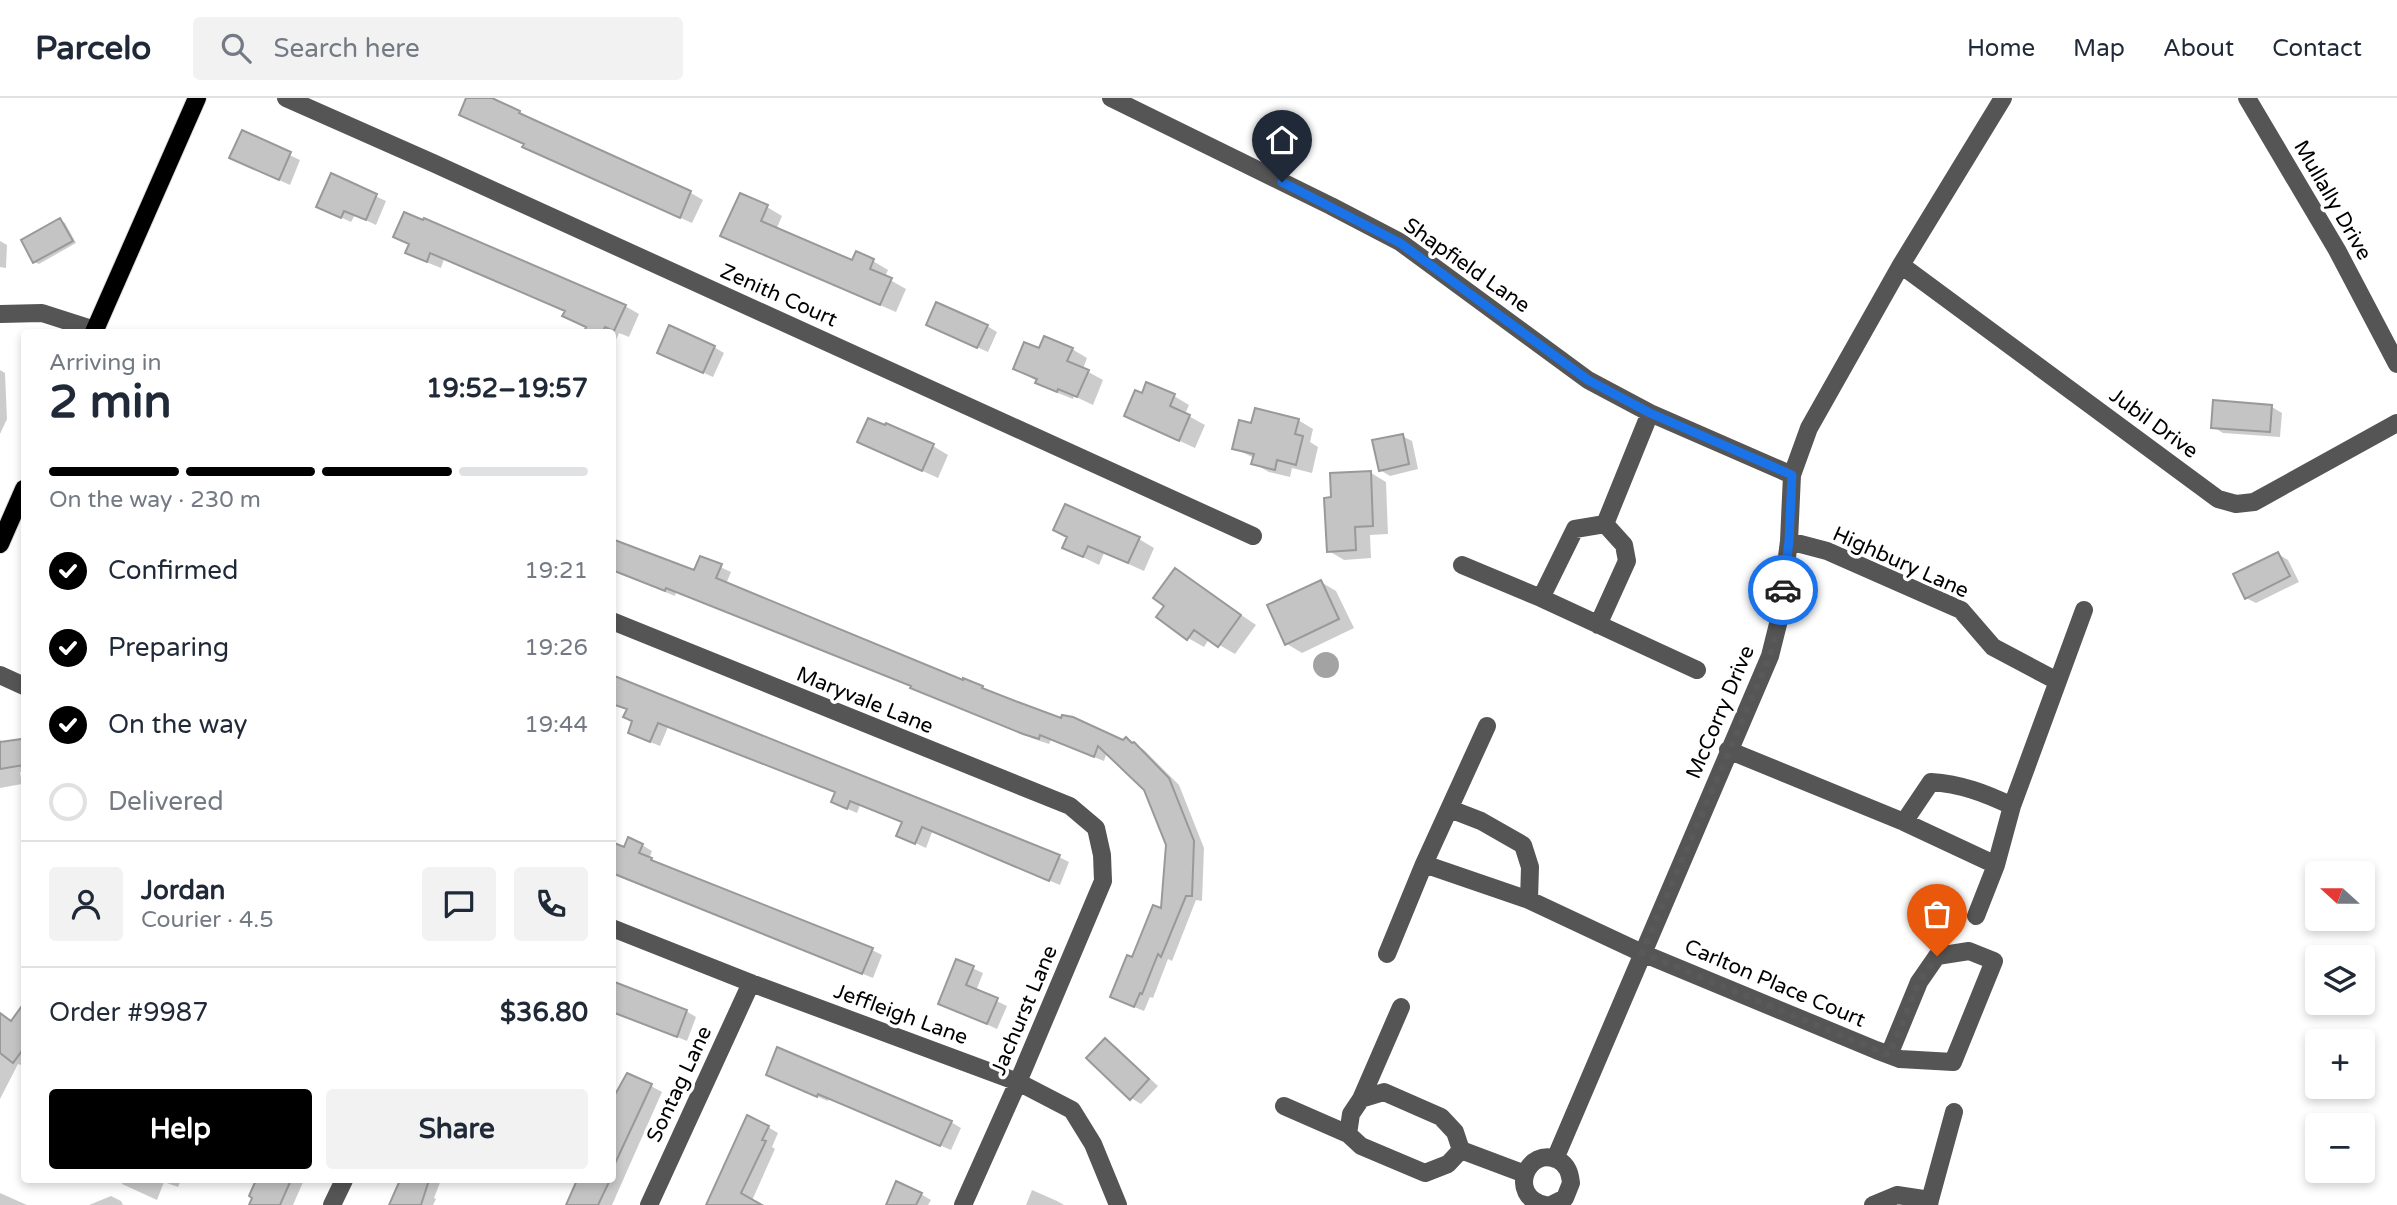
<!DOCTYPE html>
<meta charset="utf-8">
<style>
:root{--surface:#fff;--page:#f2f2f3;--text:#1f2937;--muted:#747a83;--line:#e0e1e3;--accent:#000}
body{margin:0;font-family:"Varela Round",sans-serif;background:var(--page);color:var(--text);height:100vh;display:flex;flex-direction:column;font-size:26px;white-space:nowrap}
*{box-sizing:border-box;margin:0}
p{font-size:23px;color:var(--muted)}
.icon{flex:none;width:38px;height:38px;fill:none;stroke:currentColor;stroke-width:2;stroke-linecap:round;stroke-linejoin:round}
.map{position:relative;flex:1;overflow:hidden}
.sheet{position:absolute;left:21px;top:231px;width:595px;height:854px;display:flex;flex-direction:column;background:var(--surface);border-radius:7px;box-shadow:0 4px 10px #0003}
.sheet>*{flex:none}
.needle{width:46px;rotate:291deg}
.fabs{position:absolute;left:2305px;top:763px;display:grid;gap:14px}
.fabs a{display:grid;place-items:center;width:70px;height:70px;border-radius:7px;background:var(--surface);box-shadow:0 4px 10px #0003;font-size:35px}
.pin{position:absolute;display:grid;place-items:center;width:60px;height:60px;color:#fff;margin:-72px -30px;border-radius:50% 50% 50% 0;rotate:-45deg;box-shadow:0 0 7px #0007}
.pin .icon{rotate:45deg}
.courier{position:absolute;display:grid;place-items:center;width:70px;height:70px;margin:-35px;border:5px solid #1a73e8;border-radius:50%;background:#fff;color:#222;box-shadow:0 2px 9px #0007}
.summary em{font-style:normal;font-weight:700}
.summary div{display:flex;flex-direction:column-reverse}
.summary{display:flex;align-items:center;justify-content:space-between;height:119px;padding:0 28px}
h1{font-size:46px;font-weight:700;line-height:52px}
.bar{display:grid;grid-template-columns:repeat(4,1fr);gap:10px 7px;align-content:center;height:84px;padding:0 28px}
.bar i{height:9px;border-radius:5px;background:var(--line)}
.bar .selected{background:var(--accent)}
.bar p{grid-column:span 4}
.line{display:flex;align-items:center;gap:18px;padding:0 28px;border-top:2px solid var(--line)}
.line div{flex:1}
.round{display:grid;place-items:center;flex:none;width:74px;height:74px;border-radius:7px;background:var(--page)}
ol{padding:0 28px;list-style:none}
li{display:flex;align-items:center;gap:21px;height:77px}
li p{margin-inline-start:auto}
li .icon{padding:7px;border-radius:50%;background:var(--accent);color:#fff;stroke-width:4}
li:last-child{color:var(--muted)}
li i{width:38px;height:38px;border:4px solid var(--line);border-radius:50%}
.action{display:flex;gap:14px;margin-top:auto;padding:14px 28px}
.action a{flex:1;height:80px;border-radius:7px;background:var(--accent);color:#fff;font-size:28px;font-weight:700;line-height:80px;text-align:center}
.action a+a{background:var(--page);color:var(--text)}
header{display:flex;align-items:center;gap:42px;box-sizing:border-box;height:98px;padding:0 35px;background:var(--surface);border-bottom:2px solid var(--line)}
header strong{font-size:33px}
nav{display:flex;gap:38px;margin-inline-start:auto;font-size:24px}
.search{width:490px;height:63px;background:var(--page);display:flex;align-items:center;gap:18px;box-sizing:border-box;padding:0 24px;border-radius:7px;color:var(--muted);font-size:26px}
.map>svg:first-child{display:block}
.water{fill:#a3a3a3}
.shadow{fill:#0003}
.building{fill:#c4c4c4;stroke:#999;stroke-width:2}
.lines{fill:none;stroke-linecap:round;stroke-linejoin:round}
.major-casing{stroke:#dbdbdb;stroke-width:20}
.minor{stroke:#555;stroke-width:18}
.major{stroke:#000;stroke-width:18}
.done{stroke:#595959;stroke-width:7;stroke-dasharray:0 12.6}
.route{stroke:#1a73e8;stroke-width:9}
.labels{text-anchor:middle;stroke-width:7;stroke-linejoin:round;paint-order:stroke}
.street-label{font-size:21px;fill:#000;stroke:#fff}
</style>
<header>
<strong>Parcelo</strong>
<div class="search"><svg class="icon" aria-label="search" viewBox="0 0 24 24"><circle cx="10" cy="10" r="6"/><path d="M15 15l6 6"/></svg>Search here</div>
<nav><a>Home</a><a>Map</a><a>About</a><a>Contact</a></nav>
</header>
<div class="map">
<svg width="2397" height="1107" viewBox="0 0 2397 1107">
<rect width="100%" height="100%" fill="#fff"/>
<!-- water -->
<path class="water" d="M1313 567a13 13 0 1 1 26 0a13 13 0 1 1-26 0Z"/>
<!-- shadow -->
<path class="shadow" d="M468,0H487L520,14L531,23L691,95L703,102L692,125L537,56L524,49L525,46L473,23L461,16Z
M242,35L300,62L290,87L241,65Z
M332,78L386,103L376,127L355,117L351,124L329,114Z
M767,109L782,118L776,132L853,165L873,163L888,172L885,179L906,191L896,214L738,146L723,137Z
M60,122L65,125L76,145L39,166L34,164Z
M0,143L7,147L6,170L0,169Z
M411,145L625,208L639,216L629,239L619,235L615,244L612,243V234H596L564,218L566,214L444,161L441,170L421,162L408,154Z
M987,228L997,234L988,254L938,232Z
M714,249L724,255L713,279L669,259Z
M1072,251L1087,260L1083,271L1103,282L1093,307L1074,298L1073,301L1053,293L1015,270L1040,252Z
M0,272L5,275L7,321L0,336Z
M1174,298L1189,307L1185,316L1205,327L1195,350L1126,318Z
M2272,309L2282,315L2280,339L2223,335L2213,329Z
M1298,322L1313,331L1310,344L1318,349L1312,375L1292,370L1290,379L1269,374L1253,365L1254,360L1234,350L1252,327Z
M1402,338L1412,343L1418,371L1390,378L1380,372Z
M859,344L933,348L948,357L938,380Z
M1371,375L1386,384L1388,436L1370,437L1371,460L1344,462L1329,453L1333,401Z
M612,441L695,474L701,460L731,474L726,486L964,584V582L992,595L1123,644L1126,641L1144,652L1179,687L1204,750L1202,803L1196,802L1172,863L1168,861L1153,900L1150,899L1144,913L1122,904L1133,862L1163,813L1168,747L1146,691L1107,654L1104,663L1051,642L1049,646L1034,641L912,589L676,494L675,498L631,480L612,469Z
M1139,441L1154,450L1144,473L1104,455L1099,467L1064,450Z
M2278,456L2288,462L2299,484L2256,505L2246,500Z
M1175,472L1256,527L1235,556L1209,541L1204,549L1188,540L1167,507Z
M1321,484L1336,493L1354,530L1302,555L1287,546Z
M612,606L1059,759L1069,764L1060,787L932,734L926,750L898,737L903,725L860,707L857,715L843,709L837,695L668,629L660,648L640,640L630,634L634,623L628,612Z
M0,642L5,645L24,644V674H20L22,686L0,690Z
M612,746L625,751L642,747L652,753L649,761L661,767L872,852L882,857L873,880L612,776Z
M957,863L983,875L976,893L1007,908L997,931L940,905Z
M24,910V968L18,966L0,1001V917L12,924Z
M612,913H686L696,919L687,943Z
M1105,942L1115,948L1158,988L1141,1006L1131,1000Z
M778,982L951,1024L961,1030L951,1052L829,1001L828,1003Z
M651,988L662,994L612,1107H568L579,1082H612V1008Z
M768,1029L778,1035L772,1049L775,1051L750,1107H709Z
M123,1082H181L178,1089L164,1084L157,1102L122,1086Z
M262,1082H304L293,1107H251Z
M402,1082H441L434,1100L436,1101L433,1107H391Z
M1032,1092L1057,1103L1064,1107H1026Z
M0,1095L27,1107H0Z
M921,1096L931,1102L928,1107H885L889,1100Z
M111,1098L121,1103L123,1107H89Z"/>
<!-- building -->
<path class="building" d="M466,0H492L520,13L519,15L691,93L680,120L522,49L524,46L459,17Z
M242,32L291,54L279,82L229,60Z
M331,75L377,96L366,122L344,113L341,120L316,109Z
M740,95L768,107L761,123L852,162L856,153L874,161L870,171L892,180L880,207L720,138Z
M404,114L423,122L424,120L626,207L614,233L605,229L602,234H584L586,229L562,218L565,213L430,155L427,164L405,155L409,146L393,139Z
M60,120L73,143L33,165L21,142Z
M936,204L988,227L977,250L926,227Z
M669,227L715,248L703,275L657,255Z
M1044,238L1073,250L1067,263L1089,272L1077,299L1058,291L1057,294L1035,285L1037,281L1013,271L1024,244L1039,250Z
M1146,284L1175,296L1170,308L1190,317L1179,343L1124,318L1135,292L1142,295Z
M2213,302L2272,307L2270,334L2211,330Z
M1255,310L1299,321L1295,336L1303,338L1296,367L1277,362L1275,372L1251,366L1254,356L1232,351L1239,322L1251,325Z
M868,320L885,327L886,325L934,346L922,373L857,344Z
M1403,336L1409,366L1379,373L1372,342Z
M1371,373L1373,428L1355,429L1356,452L1327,454L1324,400L1331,399L1330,375Z
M1065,406L1140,439L1128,465L1088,448L1083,459L1062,450L1067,439L1053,432Z
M612,441L694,472L700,458L722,466L716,480L963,582V580L983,588L982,590L1018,604L1061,620L1062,617L1073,619L1123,642L1126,639L1132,645L1134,644L1169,680L1194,743L1192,798H1186L1161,859L1158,856L1142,896L1140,895L1134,909L1110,899L1127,857L1132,859L1153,807L1161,810L1166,747L1144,692L1098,648L1094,659L1040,637L1039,641L1023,636L910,590L911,588L666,490L665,493L612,472Z
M2278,454L2290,478L2245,501L2233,476Z
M1175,470L1241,517L1218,549L1194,532L1187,542L1156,519L1164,508L1153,500Z
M1321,482L1339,521L1285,547L1267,507Z
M612,577L1060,757L1049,783L922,729L915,746L896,738L902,724L850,703L847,711L831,704L835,694L658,625L650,644L628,635L632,623L623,619L627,611L612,606Z
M22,641L24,667L0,671V644Z
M628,739L643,746L639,755L652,760L651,762L873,850L862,876L612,775V744L624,749Z
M956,861L974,868L966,887L998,900L987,926L938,906Z
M612,883L687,912L677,939L612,914Z
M24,905V950L13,965L0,955V915L11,923Z
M1105,940L1149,981L1130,1002L1086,960Z
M777,949L952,1023L940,1048L818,996L817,999L766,977Z
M627,975L652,986L612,1072V1002Z
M747,1017L769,1028L762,1042L766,1043L741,1095L762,1107H706Z
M256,1082H291L280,1107H249L252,1100L249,1098Z
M400,1082H429L421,1107H389Z
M577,1082H610L598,1107H566Z
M896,1083L922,1095L916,1107H886Z"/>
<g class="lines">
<defs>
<path id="major" d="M94,234L197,0
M0,446L24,391"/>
</defs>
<!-- major casing -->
<use href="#major" class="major-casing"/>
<!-- minor -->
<path class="minor" d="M286,0L433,65L1253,438
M1111,0L1331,108L1400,144L1588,282L1650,315L1792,377
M2247,0L2337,152L2397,266
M1901,167L2218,401L2236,406L2254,404L2397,325
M0,216L42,215L95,232
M1605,426L1650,315
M1789,443L1827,453L1961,512L1993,549L2057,583
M1462,467L1541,500L1697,572
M1541,500L1575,431L1605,426
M612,523L1070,708L1096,730L1102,757L1103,783L1018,984L963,1107
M1598,527L1627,463L1624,447L1605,426
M0,577L24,588
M1728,652L1904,724L1996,767
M1450,711L1481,723L1523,747L1530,769L1529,802
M1904,724L1931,684C1961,686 1985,695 2012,708
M1424,766L1529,802L1642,855L1876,952L1900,961L1953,964L1994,863L1969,853L1937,858L1919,884L1889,957
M1976,818L1996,767L2012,708L2084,512
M612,830L751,885L1018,984L1072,1012L1093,1046L1118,1107
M1387,856L1424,766L1487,628
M1361,1001L1401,909
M1284,1008L1348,1036
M1461,1052L1455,1034L1441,1019L1384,994L1361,1001L1351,1016L1348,1036L1361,1048L1425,1075L1448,1066L1461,1052L1525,1076
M1555,1061L1770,558L1779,522L1789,443L1792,377L1809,330L1901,167L2003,0
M1930,1102L1954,1014
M332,1107L344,1082
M649,1107L751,885
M1545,1107C1506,1098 1528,1047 1558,1062C1568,1067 1570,1076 1571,1085L1565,1100L1551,1107
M1873,1107L1897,1097L1930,1102L1929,1107"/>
<!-- major -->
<use href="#major" class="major"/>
</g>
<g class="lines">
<!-- done -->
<path class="done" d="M1783,492L1779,522L1770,558L1642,855L1889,957L1919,884L1937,858"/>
<!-- route -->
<path class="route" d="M1282,84L1400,145L1588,282L1650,315L1792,377L1789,443L1783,492"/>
</g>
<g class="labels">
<!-- street labels -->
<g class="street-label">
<text transform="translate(2333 102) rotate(60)" y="7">Mullally Drive</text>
<text transform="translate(1467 167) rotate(35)" y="7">Shapfield Lane</text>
<text transform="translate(779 197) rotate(24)" y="7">Zenith Court</text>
<text transform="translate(2154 325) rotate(36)" y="7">Jubil Drive</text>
<text transform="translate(1901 464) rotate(24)" y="7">Highbury Lane</text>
<text transform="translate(865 602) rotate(22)" y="7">Maryvale Lane</text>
<text transform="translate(1720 614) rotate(-67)" y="7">McCorry Drive</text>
<text transform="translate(1775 885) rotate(23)" y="7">Carlton Place Court</text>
<text transform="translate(1024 912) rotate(-67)" y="7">Jachurst Lane</text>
<text transform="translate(901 916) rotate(20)" y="7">Jeffleigh Lane</text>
<text transform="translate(679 986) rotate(-65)" y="7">Sontag Lane</text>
</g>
</g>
</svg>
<div class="fabs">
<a><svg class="needle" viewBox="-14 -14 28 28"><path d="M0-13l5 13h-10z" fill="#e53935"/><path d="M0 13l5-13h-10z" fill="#747a83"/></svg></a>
<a><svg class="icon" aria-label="layers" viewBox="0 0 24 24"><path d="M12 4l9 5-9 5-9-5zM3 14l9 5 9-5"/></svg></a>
<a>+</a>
<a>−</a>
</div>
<div class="pin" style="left:1937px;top:858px;background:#ea580c"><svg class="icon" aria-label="bag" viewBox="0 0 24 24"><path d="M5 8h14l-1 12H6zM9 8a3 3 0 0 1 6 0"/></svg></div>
<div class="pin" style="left:1282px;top:84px;background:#1f2937"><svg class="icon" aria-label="home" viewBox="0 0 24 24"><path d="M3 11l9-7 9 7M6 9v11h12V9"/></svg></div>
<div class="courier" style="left:1783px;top:492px"><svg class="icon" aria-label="car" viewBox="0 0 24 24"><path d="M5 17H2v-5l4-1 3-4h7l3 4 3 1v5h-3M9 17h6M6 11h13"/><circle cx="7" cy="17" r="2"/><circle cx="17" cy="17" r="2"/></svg></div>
<section class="sheet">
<div class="summary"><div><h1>2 min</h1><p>Arriving in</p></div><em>19:52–19:57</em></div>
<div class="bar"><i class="selected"></i><i class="selected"></i><i class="selected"></i><i></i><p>On the way · 230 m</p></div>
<ol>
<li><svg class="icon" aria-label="check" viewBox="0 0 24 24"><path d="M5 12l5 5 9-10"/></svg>Confirmed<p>19:21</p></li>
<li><svg class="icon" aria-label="check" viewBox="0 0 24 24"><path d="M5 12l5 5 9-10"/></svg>Preparing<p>19:26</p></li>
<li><svg class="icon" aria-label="check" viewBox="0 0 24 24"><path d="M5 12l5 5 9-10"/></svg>On the way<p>19:44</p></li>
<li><i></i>Delivered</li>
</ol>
<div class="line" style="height:126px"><a class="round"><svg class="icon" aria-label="person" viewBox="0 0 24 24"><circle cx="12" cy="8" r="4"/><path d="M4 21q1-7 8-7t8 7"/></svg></a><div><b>Jordan</b><p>Courier · 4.5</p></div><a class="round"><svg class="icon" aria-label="chat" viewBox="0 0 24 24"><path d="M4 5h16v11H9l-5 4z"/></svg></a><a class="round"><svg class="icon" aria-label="phone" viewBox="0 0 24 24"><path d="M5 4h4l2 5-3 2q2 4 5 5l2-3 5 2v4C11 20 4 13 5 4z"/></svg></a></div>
<div class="line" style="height:91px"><div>Order #9987</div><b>$36.80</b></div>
<div class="action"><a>Help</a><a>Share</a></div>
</section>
</div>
